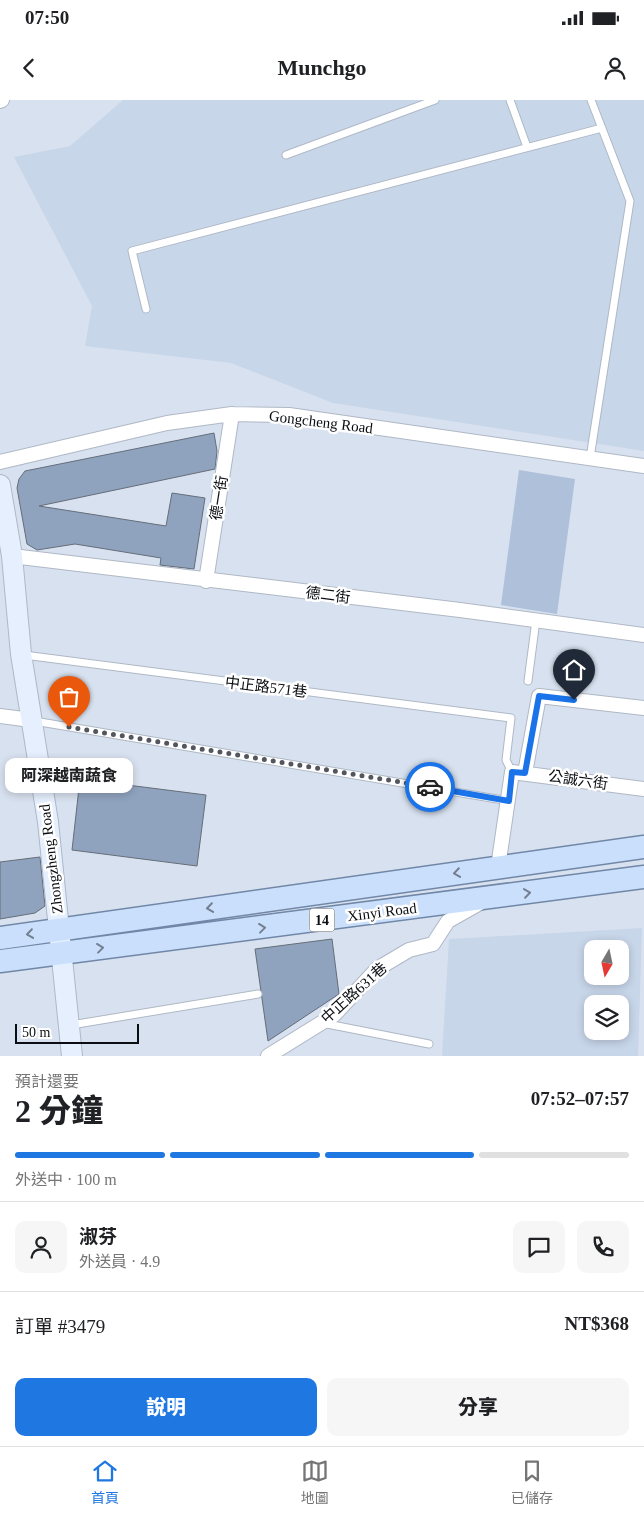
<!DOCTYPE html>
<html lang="zh-TW">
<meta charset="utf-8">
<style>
:root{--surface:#fff;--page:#f6f6f6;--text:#202124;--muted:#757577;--line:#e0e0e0;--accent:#1f77e1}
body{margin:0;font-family:"Times New Roman","Noto Sans TC",serif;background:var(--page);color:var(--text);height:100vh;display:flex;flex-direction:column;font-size:19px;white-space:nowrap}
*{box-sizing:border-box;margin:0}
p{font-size:16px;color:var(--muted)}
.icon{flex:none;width:28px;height:28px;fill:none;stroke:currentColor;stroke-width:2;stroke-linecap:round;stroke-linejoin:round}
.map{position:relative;height:956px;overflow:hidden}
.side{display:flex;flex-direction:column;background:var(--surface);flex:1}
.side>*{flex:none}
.needle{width:32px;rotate:189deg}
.controls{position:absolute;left:584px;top:840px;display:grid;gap:10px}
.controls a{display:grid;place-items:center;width:45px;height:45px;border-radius:10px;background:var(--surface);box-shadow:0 2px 8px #0003;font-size:25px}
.scale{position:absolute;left:15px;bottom:12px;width:124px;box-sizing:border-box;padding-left:5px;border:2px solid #0a0d11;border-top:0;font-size:14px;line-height:18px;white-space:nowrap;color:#0a0d11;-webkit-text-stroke:4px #fff;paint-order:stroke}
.pin{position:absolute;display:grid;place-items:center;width:42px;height:42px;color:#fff;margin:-51px -21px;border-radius:50% 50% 50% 0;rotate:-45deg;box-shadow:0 0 5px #0007}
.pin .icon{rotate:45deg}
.courier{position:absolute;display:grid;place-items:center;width:50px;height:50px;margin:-25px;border:4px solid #1a73e8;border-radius:50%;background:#fff;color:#222;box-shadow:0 1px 6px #0007}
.bubble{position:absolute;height:35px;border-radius:10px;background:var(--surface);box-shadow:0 2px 8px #0003;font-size:16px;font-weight:800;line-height:35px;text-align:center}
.head em{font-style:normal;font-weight:800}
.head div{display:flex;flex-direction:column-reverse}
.head{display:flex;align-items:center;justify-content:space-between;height:85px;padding:0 15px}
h1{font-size:32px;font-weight:800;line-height:38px}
.bar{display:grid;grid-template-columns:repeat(4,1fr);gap:8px 5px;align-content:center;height:60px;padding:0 15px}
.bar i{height:6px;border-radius:4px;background:var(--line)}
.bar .current{background:var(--accent)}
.bar p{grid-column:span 4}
.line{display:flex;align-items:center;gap:12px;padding:0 15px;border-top:1px solid var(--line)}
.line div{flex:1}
.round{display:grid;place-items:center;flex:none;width:52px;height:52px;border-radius:10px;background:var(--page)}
.action{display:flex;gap:10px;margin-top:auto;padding:10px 15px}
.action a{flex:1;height:58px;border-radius:10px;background:var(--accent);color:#fff;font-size:20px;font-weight:800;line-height:58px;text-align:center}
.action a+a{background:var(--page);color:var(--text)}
.status{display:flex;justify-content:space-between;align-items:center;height:35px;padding:0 25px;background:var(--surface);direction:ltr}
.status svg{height:14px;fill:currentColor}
header{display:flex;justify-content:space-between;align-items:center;height:65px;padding:0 15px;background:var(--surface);font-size:22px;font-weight:800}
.menu{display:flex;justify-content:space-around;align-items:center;height:70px;border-top:1px solid var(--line);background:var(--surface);font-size:14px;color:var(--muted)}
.menu a{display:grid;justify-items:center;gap:2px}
.menu .current{color:var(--accent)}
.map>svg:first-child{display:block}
.built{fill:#c8d6ea;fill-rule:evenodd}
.green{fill:#afc1da}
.building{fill:#90a3be;stroke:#656d79}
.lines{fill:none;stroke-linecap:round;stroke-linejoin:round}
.lane-casing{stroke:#afb8c5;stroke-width:9}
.street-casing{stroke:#afb8c5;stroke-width:16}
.secondary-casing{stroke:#afb8c5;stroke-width:22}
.primary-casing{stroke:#7087a7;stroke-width:25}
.lane{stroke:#fff;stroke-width:7}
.street{stroke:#fff;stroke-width:14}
.secondary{stroke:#e5effd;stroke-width:20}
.primary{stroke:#cadffb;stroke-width:22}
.oneway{stroke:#748092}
.done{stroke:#52575f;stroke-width:5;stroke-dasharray:0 9}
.route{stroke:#1a73e8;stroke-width:6}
.labels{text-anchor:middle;stroke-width:5;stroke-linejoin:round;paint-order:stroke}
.shield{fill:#fff;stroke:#545658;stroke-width:1}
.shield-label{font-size:14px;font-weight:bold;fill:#0a0d11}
.street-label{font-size:15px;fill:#0a0d11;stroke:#fff}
</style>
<div class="status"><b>07:50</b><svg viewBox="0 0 49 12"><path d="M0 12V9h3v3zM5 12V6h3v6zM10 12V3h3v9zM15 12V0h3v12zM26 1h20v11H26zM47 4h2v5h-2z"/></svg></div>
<header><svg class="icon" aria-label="back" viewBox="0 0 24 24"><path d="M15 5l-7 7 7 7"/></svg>Munchgo<svg class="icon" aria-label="person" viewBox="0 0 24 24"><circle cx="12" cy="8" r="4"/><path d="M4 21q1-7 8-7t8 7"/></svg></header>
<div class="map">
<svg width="644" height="956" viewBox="0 0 644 956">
<rect width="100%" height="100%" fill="#d8e1ef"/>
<!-- built -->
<path class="built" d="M123,0H644V351L333,303L231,263L85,246L92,206L14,57L70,46Z
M642,828L638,956H442L449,839ZM592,849H620V876H592ZM592,904H620V931H592Z"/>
<!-- green -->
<path class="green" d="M519,370L575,379L557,514L501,505Z"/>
<!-- building -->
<path class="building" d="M214,333L217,351L215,369L39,406L166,426L172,393L205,398L194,469L160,465L161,458L75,444L37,450L27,444L17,388L19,379L25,371Z
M80,679L206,695L197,766L72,750Z
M40,757L45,806L35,813L0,819V762Z
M332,839L339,894L268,941L255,849Z"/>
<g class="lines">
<defs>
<path id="lane" d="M510,0L527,47
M286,55L435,0
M146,209L132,151L602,28
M590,358L630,101L591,0
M24,555L511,618L506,660L512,672
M528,581L536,520
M34,621L509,701
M322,923L429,944
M71,925L258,894"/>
<path id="street" d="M0,1L2,0
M0,362L167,323L232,314L289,315L644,366
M12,456L460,510L644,535
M206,481L232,314
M0,616L31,620
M525,673L539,596L644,608
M498,767L512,672L644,689
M268,956L334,915L377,869L409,850L433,844L448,821L480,803"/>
<path id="secondary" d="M0,385L12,456L21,554L48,722L72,956"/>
<path id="primary" d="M0,838L644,747
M0,861L644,777"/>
</defs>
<!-- lane casing -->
<use href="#lane" class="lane-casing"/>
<!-- street casing -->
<use href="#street" class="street-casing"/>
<!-- secondary casing -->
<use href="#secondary" class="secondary-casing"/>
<!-- primary casing -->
<use href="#primary" class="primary-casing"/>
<!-- lane -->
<use href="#lane" class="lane"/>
<!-- street -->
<use href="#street" class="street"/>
<!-- secondary -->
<use href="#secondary" class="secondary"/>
<!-- primary -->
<use href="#primary" class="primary"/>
</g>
<!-- one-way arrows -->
<defs><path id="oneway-chevron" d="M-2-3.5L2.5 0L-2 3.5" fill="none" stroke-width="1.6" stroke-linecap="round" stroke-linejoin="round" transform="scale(1.25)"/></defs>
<g class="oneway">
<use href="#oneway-chevron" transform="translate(457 773) rotate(172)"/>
<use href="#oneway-chevron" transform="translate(527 793) rotate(-8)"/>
<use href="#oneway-chevron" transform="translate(210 808) rotate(172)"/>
<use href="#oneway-chevron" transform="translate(262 828) rotate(-7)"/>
<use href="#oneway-chevron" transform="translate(30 834) rotate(172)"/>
<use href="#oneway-chevron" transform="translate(100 848) rotate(-7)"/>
</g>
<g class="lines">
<!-- done -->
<path class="done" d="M69,627L430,687"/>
<!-- route -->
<path class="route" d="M430,687L509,701L512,672L525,673L539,596L574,600"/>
</g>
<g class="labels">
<!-- shield labels -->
<rect class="shield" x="309.5" y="808.5" width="25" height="23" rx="4"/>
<g class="shield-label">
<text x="322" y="825">14</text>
</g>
<!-- street labels -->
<g class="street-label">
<text transform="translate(321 322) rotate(7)" y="5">Gongcheng Road</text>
<text transform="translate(219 398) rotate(-81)" y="5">德一街</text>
<text transform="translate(328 495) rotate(7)" y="5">德二街</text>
<text transform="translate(266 587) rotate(7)" y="5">中正路571巷</text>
<text transform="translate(578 680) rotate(8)" y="5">公誠六街</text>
<text transform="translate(51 759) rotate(-97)" y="5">Zhongzheng Road</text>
<text transform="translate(382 812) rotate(-7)" y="5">Xinyi Road</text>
<text transform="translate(354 893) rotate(-42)" y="5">中正路631巷</text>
</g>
</g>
</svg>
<div class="controls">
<a><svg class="needle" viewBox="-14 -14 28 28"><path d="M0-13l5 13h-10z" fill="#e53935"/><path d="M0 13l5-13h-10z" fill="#757577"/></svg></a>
<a><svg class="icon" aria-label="layers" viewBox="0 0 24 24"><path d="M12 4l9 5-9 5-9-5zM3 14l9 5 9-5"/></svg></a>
</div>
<div class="scale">50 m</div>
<div class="pin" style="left:69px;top:627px;background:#ea580c"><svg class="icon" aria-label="bag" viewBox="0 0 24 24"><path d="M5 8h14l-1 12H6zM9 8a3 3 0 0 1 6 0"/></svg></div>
<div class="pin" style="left:574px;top:600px;background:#1f2937"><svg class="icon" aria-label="home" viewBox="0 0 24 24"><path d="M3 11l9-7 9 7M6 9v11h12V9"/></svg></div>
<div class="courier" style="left:430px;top:687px"><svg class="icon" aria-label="car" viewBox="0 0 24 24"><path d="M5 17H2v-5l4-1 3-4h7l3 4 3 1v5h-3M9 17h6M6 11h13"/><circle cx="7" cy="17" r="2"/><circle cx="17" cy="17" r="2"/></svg></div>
<div class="bubble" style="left:5px;top:658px;width:128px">阿深越南蔬食</div>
</div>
<section class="side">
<div class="head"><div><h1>2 分鐘</h1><p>預計還要</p></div><em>07:52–07:57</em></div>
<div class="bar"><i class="current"></i><i class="current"></i><i class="current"></i><i></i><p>外送中 · 100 m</p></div>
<div class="line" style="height:90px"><a class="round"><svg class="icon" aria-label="person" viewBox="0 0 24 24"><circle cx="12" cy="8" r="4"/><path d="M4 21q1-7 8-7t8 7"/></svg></a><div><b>淑芬</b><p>外送員 · 4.9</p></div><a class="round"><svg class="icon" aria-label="chat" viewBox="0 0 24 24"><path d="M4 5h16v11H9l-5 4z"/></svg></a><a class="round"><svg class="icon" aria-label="phone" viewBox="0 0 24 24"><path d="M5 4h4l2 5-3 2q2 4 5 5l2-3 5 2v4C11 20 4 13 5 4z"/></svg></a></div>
<div class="line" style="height:65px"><div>訂單 #3479</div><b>NT$368</b></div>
<div class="action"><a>說明</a><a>分享</a></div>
</section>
<nav class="menu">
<a class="current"><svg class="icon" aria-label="home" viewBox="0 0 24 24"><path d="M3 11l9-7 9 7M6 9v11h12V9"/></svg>首頁</a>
<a><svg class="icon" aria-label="map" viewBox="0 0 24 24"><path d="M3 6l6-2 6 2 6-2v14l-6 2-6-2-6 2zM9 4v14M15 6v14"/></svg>地圖</a>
<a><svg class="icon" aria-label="saved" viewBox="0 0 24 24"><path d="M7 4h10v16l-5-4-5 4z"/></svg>已儲存</a>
</nav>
